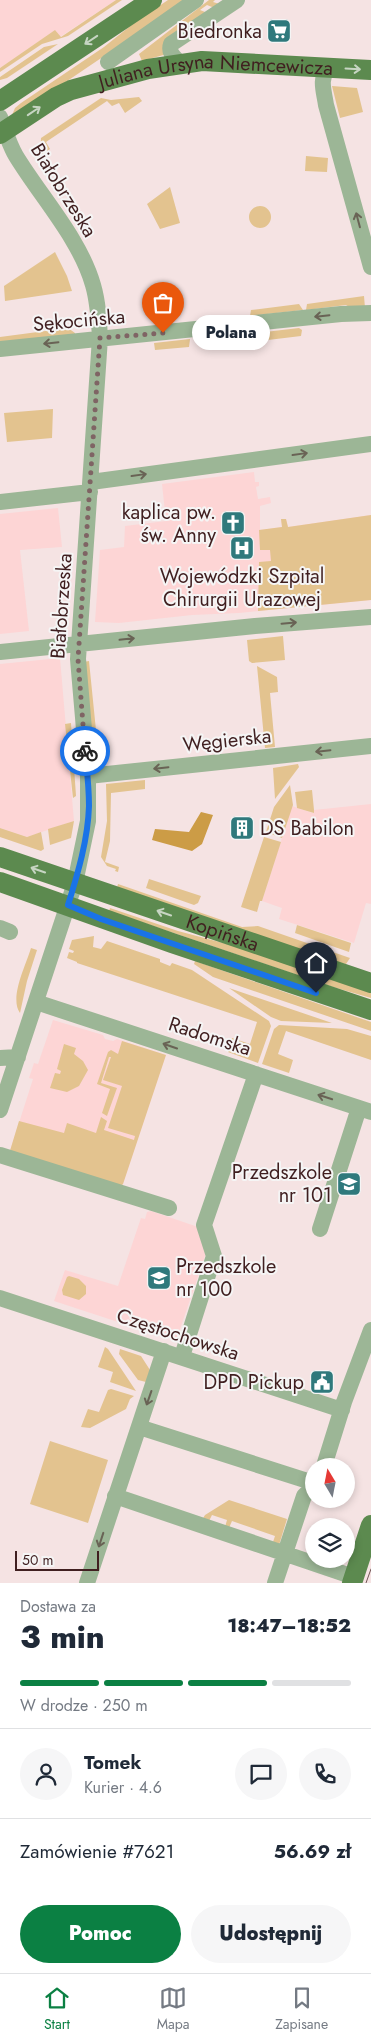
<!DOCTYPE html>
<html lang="pl">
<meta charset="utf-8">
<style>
:root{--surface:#fff;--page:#f6f6f7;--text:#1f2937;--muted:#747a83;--line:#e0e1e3;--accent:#0b8043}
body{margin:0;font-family:Jost,sans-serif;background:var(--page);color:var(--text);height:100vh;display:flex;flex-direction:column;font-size:19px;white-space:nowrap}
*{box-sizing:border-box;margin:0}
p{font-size:16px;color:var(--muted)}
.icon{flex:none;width:28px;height:28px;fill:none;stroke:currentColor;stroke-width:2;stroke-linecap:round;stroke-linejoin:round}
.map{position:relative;height:1583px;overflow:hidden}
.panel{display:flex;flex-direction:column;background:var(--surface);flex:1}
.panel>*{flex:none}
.needle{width:32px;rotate:350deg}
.fabs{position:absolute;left:305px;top:1458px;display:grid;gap:10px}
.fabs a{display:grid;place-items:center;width:50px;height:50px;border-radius:50%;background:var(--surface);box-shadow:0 2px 8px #0003;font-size:25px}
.scale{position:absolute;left:15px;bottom:12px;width:84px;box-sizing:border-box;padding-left:5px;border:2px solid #401f20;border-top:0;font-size:14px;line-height:18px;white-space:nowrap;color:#401f20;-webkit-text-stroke:4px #f5f5f5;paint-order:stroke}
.pin{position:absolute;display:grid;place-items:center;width:42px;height:42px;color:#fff;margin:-51px -21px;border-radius:50% 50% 50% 0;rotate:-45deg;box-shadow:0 0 5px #0007}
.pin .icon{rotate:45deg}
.courier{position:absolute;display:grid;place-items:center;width:50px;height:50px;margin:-25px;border:4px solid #1a73e8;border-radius:50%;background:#fff;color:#222;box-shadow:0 1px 6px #0007}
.bubble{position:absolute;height:35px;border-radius:18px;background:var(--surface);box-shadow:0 2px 8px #0003;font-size:16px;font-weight:800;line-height:35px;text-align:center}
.headline em{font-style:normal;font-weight:800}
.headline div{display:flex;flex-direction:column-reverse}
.headline{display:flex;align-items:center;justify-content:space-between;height:85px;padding:0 20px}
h1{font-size:32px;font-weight:800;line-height:38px}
.bar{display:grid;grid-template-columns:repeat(4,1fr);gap:8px 5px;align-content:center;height:60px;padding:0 20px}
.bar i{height:6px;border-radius:4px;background:var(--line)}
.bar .active{background:var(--accent)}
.bar p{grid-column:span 4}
.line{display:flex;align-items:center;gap:12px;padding:0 20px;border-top:1px solid var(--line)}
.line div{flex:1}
.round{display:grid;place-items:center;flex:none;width:52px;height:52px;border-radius:26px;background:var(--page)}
.primary-button{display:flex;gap:10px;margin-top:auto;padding:10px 20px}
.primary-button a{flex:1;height:58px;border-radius:30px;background:var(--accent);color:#fff;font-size:20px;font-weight:800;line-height:58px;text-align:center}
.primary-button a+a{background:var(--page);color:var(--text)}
.menu{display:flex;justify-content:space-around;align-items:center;height:70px;border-top:1px solid var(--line);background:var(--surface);font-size:14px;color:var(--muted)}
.menu a{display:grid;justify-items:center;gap:2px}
.menu .active{color:var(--accent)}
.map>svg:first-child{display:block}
.built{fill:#fdd5d5}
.green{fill:#e3c38f}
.forest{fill:#cc9c46}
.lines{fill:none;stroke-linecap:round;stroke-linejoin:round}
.minor{stroke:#9cb696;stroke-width:16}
.major{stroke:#5c8a4f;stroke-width:20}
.tram{stroke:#715455;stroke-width:1}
.oneway{stroke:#c7d5c3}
.oneway2{stroke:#696355}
.done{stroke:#7f6464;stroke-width:5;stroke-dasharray:0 9}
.route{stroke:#1a73e8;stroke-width:6}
.labels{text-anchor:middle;stroke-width:4;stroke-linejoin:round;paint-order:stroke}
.poi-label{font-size:20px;fill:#401f20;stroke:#f5f5f5;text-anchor:end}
.street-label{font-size:20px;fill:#401f20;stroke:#f5f5f5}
</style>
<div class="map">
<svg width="371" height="1583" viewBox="0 0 371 1583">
<rect width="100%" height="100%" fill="#f5e3e3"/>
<!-- built -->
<path class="built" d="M0,0H116L60,37L54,31L0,68Z
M254,472L255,482H259V486L256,487L258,499L270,497L271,503L260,506V530L282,527L281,519H286L288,527L371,515V600L239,613L192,615L119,623L95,622L100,550L124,547L125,526L166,521L162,484Z
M58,508L62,547L20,550L29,631L0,634V514Z
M60,658L74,821L27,837L0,828V664Z
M371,804V904L366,903L354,943L279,919L282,908L262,901L292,806L313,813L314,810Z
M53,1020L103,1035L105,1039L113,1041L117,1039L166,1055L123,1184L9,1154L33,1079L29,1078L34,1063L38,1064Z
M151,1211L201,1228L208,1247L176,1341L54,1301L65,1270L118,1286L141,1218L145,1219L147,1212Z"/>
<!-- green -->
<path class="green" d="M116,0H122L68,36L42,44L0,72V68L55,30L61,37Z
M168,0H187L14,117L12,115L15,108L21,103L104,47L134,23Z
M209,0H215L213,2L223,5L217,9L207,5L200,10L210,14L167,54L142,61L139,54Z
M58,44L7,78L0,80V77L44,47Z
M332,86L357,88L363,112L340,118Z
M139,97L142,101L125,113L119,103L112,106L107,101L46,142L50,149L41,155L40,154L41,138L101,98L111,100Z
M306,156L328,158L327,172L305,171Z
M170,187L180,223L160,229L147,204Z
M249 217a11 11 0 1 1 22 0a11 11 0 1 1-22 0Z
M55,252L67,276L72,291L5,301L4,286Z
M364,296L365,308L354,310L346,305L306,310L307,304Z
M299,304L303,310L250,316L251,310Z
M68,328L75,333V337L0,346V337Z
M299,328L302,330L301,336L268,340L265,332Z
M190,339L189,347L155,350L154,343Z
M53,409L52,438L7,442L4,413Z
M371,515V600L258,611L259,562L271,561L270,550H260L259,530L282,527L281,519H286L288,527Z
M283,636L285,660L252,663L249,661L247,640Z
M89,661L99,760L97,767L94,763L83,662Z
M257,666L277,677L278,692L270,693L275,747L265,748Z
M71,723L76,796L73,798L65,724Z
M298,764L299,767L275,799L273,768Z
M145,780V789L111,793L110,841L105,862L119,867L118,872L115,871L116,869L107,866L101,857L107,821L106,784Z
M290,785L293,805L282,838L266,832L274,807Z
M312,790L314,810V813L297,808L295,792Z
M74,821L71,838L50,845L48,829Z
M0,828L27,837L41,832L44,849L41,851L0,837Z
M264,837L281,842L262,901H260L257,912L241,907Z
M149,879L201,896L198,903L194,905L146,888Z
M118,884L242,927L258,926L350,958L346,964L333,962L117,888Z
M110,908L178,931L238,947L371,992V998L333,987L109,911Z
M297,925L351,943L349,952L295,933Z
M94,936L93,947L101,949L107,941L160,959V962L170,966L172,963L192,970L269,1021L271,1026L258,1063L228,1052L232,1038L250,1044L257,1022L77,963V962L67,958L69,952L73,953L74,951L69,949L72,940Z
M31,948L37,950L27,981L20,1013C9,998 26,965 31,948Z
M195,961L371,1022V1031L213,977L194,964Z
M229,988L332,1023L281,1021L271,1017Z
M279,1025L347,1029L371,1036V1060L286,1031L278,1054L293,1060L289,1073L262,1064L274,1029Z
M122,1041L166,1055L123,1184L120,1187L9,1154L19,1121L64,1133L67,1123L96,1133L101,1117L107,1121L104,1130L134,1140L135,1136L108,1128L122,1086L103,1080L111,1057H109L101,1083L117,1088L107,1116L102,1113L110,1089L97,1084L108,1052L111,1050L118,1054Z
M64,1044L76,1048L74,1054L83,1061L88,1070L79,1086L67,1092L50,1088L55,1073L60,1074L61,1071L57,1069Z
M69,1276L79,1279L86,1286V1294L79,1300L63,1295L62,1290L67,1277Z
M105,1347L108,1349L136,1391L110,1382L113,1372L98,1367Z
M120,1349L141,1356L150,1370L146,1382L138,1380L119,1354Z
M111,1389L134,1396L130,1399L126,1409L90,1428L81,1427L88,1409L99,1412L108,1390Z
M50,1441L108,1460L88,1523L30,1504Z
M229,1500L287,1519L279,1545L273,1542L275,1536L232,1521L229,1528L225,1527L227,1520L212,1515L209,1521L202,1520L205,1515Z"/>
<!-- forest -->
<path class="forest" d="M201,812L213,815L202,844L192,851L152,840L155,829L189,832Z"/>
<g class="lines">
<!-- minor -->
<path class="minor" d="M108,62L196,0
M180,63C174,57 168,53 171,44L237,0
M328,68C319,79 324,91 326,105L371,267
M0,117C5,130 9,144 16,156C41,197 80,239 93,285C98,302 99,320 100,338L78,659L88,776V821L75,883L0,1110
M0,349L341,314L371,313
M91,482L371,444
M0,502L90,492
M0,652L255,626L371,617
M88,776L371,746
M0,928L10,932
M36,1002L371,1112
M0,1058L18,1057
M0,1155L169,1208
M320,1229L359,1108
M0,1298L342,1410
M184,1350L214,1256L204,1225L256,1074
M139,1427L314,1483
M324,1466L344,1402L371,1330
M115,1496L354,1577
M87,1583L164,1351
M275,1583L304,1496L314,1486"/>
<!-- major -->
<g class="major">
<path d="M0,101L152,0"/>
<path id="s1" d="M0,134L56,97L71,90L148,69L202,61L371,70"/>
<path id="s2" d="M0,857L371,983"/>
<path d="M0,882L172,943L371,1010"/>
<path d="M352,1583L371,1525"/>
</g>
<!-- tram -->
<path class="tram" d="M366,1583L371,1569"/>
</g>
<!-- one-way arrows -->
<defs><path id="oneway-shaft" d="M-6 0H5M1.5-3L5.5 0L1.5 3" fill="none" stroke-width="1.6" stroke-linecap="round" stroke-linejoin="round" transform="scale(1.25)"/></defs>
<g class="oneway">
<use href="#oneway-shaft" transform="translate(91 40) rotate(146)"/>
<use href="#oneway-shaft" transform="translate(353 69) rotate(3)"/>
<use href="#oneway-shaft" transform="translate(34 111) rotate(-34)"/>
<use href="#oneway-shaft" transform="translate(38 870) rotate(-161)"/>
<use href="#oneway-shaft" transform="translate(164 913) rotate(-161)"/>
</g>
<g class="oneway2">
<use href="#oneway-shaft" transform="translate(358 220) rotate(-105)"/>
<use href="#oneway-shaft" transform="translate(322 316) rotate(174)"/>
<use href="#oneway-shaft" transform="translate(51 343) rotate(174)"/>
<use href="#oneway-shaft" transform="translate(300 454) rotate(-8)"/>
<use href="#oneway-shaft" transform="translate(139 475) rotate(-8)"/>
<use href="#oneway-shaft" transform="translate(289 623) rotate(-5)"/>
<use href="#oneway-shaft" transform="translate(127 639) rotate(-6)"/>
<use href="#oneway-shaft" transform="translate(323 751) rotate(174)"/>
<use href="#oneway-shaft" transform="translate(161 768) rotate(174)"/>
<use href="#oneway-shaft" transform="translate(170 1046) rotate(-161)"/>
<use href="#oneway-shaft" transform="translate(325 1097) rotate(-162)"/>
<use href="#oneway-shaft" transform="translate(149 1398) rotate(109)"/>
<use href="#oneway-shaft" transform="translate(101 1540) rotate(108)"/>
</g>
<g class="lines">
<!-- done -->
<path class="done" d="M85,751L78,659L100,338L163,333"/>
<!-- route -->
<path class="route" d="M85,751C87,769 89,787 89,806C88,839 78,873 68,905L101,919L316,993"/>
</g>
<!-- icons -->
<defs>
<symbol id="supermarket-square" viewBox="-11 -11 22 22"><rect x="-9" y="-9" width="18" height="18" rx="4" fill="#2f797c" stroke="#f5f5f5"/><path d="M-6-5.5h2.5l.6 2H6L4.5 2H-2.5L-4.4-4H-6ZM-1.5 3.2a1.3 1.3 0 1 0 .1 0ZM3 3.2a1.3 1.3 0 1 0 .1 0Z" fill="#fff"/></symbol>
<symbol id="church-square" viewBox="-11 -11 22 22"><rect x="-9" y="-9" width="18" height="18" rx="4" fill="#2f797c" stroke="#f5f5f5"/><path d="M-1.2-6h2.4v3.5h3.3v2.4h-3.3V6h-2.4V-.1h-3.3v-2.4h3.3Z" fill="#fff"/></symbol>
<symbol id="hospital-square" viewBox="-11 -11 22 22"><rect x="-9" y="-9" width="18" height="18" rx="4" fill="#2f797c" stroke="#f5f5f5"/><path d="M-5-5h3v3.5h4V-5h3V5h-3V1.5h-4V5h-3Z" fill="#fff"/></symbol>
<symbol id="building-square" viewBox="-11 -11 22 22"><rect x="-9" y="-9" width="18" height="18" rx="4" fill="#2f797c" stroke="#f5f5f5"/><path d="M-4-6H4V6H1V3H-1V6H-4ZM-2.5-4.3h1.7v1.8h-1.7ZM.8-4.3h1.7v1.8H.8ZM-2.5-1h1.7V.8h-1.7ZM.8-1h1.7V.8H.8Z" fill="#fff"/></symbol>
<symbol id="school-square" viewBox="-11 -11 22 22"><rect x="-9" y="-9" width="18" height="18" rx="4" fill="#2f797c" stroke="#f5f5f5"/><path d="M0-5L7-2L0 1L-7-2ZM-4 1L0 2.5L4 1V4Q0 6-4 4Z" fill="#fff"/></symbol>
<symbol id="civic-square" viewBox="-11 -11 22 22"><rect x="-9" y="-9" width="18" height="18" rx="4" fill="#2f797c" stroke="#f5f5f5"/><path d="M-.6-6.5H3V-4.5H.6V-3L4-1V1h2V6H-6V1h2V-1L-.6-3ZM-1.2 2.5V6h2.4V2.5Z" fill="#fff"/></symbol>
</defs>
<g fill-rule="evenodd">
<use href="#supermarket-square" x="265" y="17" width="28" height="28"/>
<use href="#church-square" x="219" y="509" width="28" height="28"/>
<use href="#hospital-square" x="228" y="534" width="28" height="28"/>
<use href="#building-square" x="228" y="814" width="28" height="28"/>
<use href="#school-square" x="335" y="1170" width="28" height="28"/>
<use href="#school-square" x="145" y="1264" width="28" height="28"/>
<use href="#civic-square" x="308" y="1368" width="28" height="28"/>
</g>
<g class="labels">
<!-- poi labels -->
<g class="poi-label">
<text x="262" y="38">Biedronka</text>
<text x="216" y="519">kaplica pw.<tspan x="216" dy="23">św. Anny</tspan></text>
<text x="242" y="583" text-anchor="middle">Wojewódzki Szpital<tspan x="242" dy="23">Chirurgii Urazowej</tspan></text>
<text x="260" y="835" text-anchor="start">DS Babilon</text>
<text x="332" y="1179">Przedszkole<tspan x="332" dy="23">nr 101</tspan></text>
<text x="176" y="1273" text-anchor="start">Przedszkole<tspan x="176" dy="23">nr 100</tspan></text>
<text x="304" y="1389">DPD Pickup</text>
</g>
<!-- street labels -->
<g class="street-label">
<text dy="7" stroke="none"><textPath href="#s1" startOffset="231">Juliana Ursyna Niemcewicza</textPath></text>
<text transform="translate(64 190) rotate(58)" y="7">Białobrzeska</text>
<text transform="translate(79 320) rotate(-5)" y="7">Sękocińska</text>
<text transform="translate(61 606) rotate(-86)" y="7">Białobrzeska</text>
<text transform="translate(227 740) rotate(-6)" y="7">Węgierska</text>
<text dy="7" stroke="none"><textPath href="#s2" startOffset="235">Kopińska</textPath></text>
<text transform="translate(210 1036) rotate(18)" y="7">Radomska</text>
<text transform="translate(178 1334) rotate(18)" y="7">Częstochowska</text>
</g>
</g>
</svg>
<div class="fabs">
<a><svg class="needle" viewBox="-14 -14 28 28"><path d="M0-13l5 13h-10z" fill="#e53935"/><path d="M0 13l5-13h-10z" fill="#747a83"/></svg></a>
<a><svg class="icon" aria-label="layers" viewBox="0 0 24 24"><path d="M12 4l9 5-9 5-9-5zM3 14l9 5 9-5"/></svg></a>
</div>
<div class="scale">50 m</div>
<div class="pin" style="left:163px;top:333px;background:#ea580c"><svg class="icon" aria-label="bag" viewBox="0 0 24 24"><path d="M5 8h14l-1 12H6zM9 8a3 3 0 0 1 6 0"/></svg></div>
<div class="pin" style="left:316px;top:993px;background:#1f2937"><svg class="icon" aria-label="home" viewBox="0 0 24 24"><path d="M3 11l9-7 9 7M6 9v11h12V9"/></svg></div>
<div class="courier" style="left:85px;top:751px"><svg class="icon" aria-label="bike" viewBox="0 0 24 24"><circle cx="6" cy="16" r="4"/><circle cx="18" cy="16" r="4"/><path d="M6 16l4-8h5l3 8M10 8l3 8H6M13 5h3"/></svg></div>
<div class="bubble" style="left:192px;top:315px;width:78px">Polana</div>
</div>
<section class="panel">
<div class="headline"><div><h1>3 min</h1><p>Dostawa za</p></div><em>18:47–18:52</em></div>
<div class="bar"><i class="active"></i><i class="active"></i><i class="active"></i><i></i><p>W drodze · 250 m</p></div>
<div class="line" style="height:90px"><a class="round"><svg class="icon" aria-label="person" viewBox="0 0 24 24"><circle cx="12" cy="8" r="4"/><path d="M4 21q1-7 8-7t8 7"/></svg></a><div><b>Tomek</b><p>Kurier · 4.6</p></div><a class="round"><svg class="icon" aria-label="chat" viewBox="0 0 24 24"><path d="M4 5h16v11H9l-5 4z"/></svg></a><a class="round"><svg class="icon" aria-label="phone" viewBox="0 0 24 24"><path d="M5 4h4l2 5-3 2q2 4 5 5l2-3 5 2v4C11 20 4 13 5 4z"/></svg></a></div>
<div class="line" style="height:65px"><div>Zamówienie #7621</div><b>56.69 zł</b></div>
<div class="primary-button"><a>Pomoc</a><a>Udostępnij</a></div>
</section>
<nav class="menu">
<a class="active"><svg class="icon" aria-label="home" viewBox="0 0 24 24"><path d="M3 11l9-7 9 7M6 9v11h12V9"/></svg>Start</a>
<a><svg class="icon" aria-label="map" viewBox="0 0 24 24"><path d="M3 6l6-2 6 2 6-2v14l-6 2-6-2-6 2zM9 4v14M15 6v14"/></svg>Mapa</a>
<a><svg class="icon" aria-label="saved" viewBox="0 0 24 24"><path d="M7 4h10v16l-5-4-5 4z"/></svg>Zapisane</a>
</nav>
